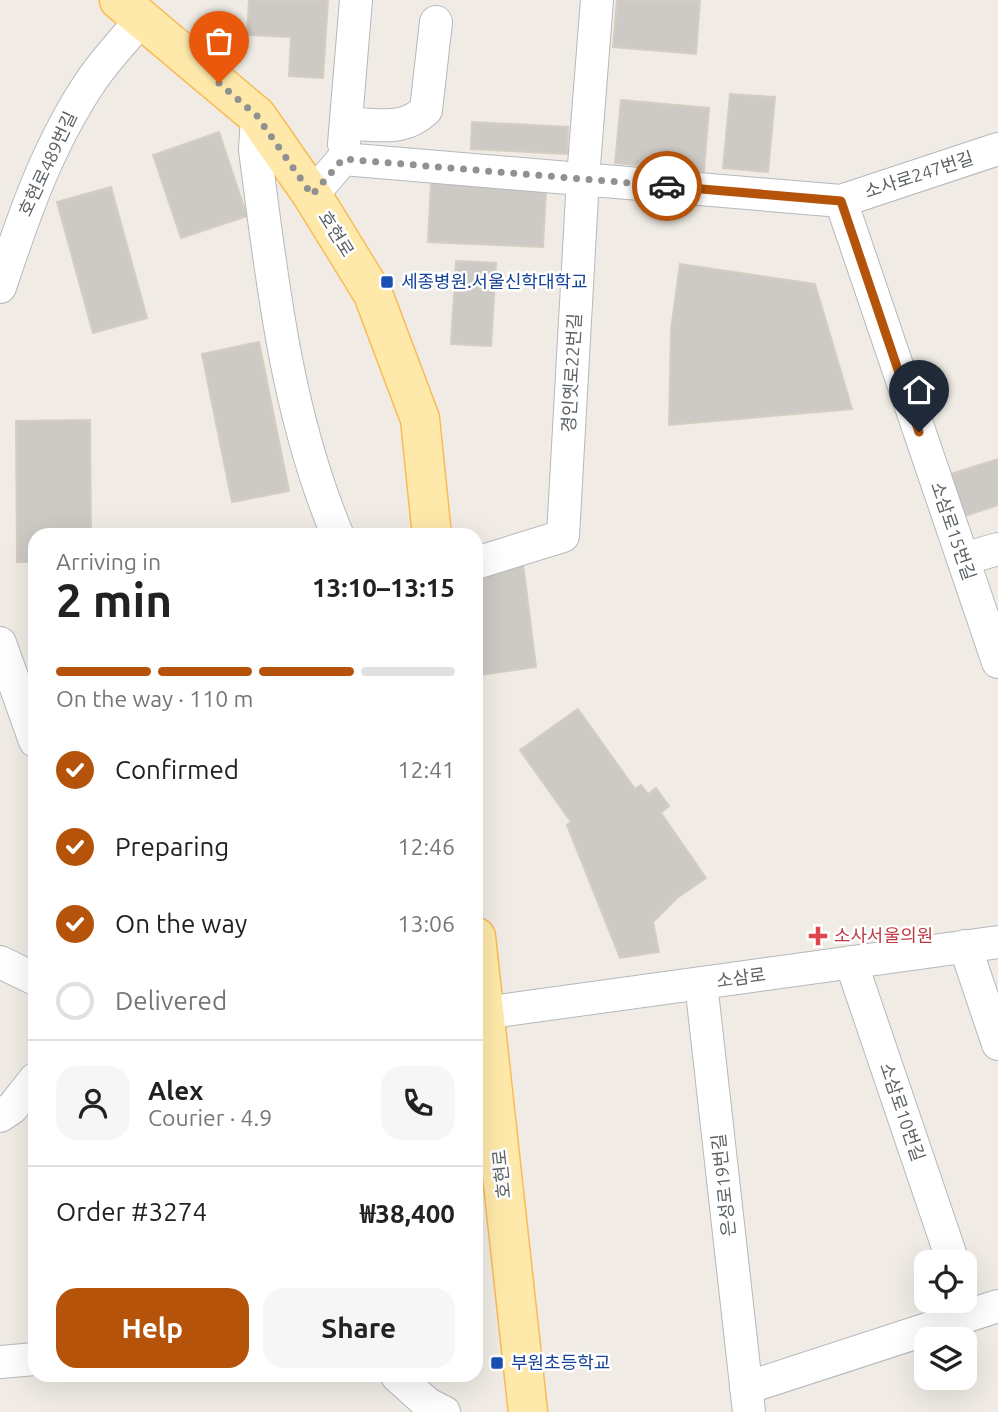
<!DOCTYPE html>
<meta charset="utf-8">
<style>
:root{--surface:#fff;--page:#f6f6f6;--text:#222;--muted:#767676;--line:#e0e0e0;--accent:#b45309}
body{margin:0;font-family:Ubuntu,"Noto Sans KR",sans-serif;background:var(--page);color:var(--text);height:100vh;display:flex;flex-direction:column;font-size:26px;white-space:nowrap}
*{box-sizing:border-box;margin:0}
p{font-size:23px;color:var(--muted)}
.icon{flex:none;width:38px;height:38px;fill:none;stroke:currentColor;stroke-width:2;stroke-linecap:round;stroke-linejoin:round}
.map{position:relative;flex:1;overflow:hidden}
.drawer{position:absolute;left:28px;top:528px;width:455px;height:854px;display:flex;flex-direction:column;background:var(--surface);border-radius:21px;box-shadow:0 7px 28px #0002}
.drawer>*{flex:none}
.buttons{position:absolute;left:914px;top:1250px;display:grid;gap:14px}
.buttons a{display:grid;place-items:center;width:63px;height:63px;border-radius:14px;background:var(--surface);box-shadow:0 7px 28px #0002;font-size:35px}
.pin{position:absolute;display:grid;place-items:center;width:60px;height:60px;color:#fff;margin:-72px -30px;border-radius:50% 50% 50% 0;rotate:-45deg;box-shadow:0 0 7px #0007}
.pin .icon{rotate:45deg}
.courier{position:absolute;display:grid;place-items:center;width:70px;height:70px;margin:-35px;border:5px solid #b45309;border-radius:50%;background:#fff;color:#222;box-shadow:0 2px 9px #0007}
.headline em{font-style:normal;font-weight:600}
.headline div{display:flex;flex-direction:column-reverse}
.headline{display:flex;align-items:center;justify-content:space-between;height:119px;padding:0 28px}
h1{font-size:46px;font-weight:600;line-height:52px}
.bar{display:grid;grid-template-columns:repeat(4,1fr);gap:10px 7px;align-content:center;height:84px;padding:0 28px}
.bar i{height:9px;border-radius:5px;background:var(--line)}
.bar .current{background:var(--accent)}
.bar p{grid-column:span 4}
.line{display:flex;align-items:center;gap:18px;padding:0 28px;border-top:2px solid var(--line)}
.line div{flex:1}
.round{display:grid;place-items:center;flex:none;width:74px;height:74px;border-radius:21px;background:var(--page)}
ol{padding:0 28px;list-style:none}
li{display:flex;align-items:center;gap:21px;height:77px}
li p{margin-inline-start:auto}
li .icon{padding:7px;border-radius:50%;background:var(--accent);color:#fff;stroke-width:4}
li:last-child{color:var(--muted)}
li i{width:38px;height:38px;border:4px solid var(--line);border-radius:50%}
.button{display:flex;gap:14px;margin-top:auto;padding:14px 28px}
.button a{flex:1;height:80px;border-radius:21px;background:var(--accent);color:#fff;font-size:28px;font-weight:600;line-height:80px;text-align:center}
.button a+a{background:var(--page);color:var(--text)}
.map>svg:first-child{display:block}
.building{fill:#cdc9c4;stroke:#d5cdc2;stroke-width:2}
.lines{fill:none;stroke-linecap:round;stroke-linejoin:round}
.minor-casing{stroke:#b5b8bc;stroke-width:34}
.major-casing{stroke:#f9bb54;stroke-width:41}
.minor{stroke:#fff;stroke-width:32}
.major{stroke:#ffe9aa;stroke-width:38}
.done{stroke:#909292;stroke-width:7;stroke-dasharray:0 12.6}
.route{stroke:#b45309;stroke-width:9}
.transit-dot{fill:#1a4fb4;stroke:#fff;stroke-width:2.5}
.health-dot{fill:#e0444e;stroke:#fff;stroke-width:2.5}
.labels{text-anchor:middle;stroke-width:5;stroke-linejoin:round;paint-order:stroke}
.street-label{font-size:18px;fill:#5c6266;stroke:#fff}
.transit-label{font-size:18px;fill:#164399;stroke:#fff;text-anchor:start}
.health-label{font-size:18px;fill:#be3a42;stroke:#fff;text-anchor:start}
</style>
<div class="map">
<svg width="998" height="1412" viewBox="0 0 998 1412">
<rect width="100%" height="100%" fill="#f0ece5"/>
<!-- building -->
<path class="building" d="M249,0H328L323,78L289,76L291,37L247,35Z
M617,0H700L696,54L613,47Z
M730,94L775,97L768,172L723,168Z
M621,100L709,108L704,171L615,163Z
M472,122L568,127L567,154L471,149Z
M219,132L247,216L181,238L153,155Z
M431,183L546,190L543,247L428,242Z
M111,187L147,318L93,333L57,202Z
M456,261L496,263L491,346L451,344Z
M680,264L815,284L852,409L669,425L671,330Z
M259,342L289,491L232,502L202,354Z
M90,420L91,536H35V562H17L16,421Z
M998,459V505L965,516L951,474Z
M523,564L536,667L479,675L476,570Z
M578,709L635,789L641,785L648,794L656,788L669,806L661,813L706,878L677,898L653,922L659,952L620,958L567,825L571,822L520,750Z"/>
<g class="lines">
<defs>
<path id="minor" d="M257,116L255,150C272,280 286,413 338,536
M346,124C377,123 402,133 426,110L436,22
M344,144L356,0
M312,195L343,159L841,201L998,149
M841,201L998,662
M0,287C24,215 48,145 91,81C106,59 125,39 142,19
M963,559L998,549
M476,563L563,536L583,178L597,0
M0,643L35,741
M965,946L998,1044
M0,962L35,979
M851,962L953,1262
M701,983L749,1412
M484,1013L998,942
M0,1116L12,1108L35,1079
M0,1362L35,1359
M397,1376L428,1404L444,1412
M746,1388L998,1306"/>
<path id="major" d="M119,0L257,116L312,195L373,294L420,419L432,536
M476,937L528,1412"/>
</defs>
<!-- minor casing -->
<use href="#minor" class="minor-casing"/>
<!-- major casing -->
<use href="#major" class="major-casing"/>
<!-- minor -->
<use href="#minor" class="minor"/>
<!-- major -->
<use href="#major" class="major"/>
</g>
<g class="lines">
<!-- done -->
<path class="done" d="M219,83L257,116L312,195L343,159L667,186"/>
<!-- route -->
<path class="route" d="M667,186L841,201L919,432"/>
</g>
<!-- markers -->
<g class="transit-dot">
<rect x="380" y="275" width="14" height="14" rx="3.5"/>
<rect x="490" y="1356" width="14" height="14" rx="3.5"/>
</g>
<path class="health-dot" d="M814.5 925.5h7v7h7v7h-7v7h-7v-7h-7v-7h7z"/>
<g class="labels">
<!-- street labels -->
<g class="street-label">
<text transform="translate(48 164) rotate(-65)" y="6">호현로489번길</text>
<text transform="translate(919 175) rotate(-18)" y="6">소사로247번길</text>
<text transform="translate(336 234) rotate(58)" y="6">호현로</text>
<text transform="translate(572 373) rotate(-87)" y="6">경인옛로22번길</text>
<text transform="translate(953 531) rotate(71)" y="6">소삼로15번길</text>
<text transform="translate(741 978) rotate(-8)" y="6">소삼로</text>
<text transform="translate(902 1112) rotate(71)" y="6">소삼로10번길</text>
<text transform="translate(502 1174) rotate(-96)" y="6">호현로</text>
<text transform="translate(724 1185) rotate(-96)" y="6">은성로19번길</text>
</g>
<!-- transit labels -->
<g class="transit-label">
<text x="401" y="288">세종병원.서울신학대학교</text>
<text x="511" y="1369">부원초등학교</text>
</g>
<!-- health labels -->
<g class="health-label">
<text x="834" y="942">소사서울의원</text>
</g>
</g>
</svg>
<div class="buttons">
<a><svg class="icon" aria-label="locate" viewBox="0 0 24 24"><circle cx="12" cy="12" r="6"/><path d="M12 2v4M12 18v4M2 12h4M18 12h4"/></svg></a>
<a><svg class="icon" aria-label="layers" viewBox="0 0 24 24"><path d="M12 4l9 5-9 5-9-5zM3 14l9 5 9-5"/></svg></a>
</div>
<div class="pin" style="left:219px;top:83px;background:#ea580c"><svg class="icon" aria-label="bag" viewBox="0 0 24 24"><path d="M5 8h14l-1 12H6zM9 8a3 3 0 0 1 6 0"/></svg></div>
<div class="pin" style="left:919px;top:432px;background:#1f2937"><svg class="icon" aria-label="home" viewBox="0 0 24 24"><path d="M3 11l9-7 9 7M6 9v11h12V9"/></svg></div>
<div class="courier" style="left:667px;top:186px"><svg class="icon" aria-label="car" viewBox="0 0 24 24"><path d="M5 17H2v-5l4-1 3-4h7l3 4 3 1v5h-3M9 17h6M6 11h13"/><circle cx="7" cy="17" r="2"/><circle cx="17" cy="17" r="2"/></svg></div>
<section class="drawer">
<div class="headline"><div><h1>2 min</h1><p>Arriving in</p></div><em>13:10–13:15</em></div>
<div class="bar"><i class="current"></i><i class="current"></i><i class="current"></i><i></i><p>On the way · 110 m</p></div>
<ol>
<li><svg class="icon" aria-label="check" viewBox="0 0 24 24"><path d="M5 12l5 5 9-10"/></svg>Confirmed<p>12:41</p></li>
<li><svg class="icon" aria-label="check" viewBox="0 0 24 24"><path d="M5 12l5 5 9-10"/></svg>Preparing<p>12:46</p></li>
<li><svg class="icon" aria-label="check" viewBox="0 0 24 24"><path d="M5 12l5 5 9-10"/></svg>On the way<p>13:06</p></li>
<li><i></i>Delivered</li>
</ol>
<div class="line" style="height:126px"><a class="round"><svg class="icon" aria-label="person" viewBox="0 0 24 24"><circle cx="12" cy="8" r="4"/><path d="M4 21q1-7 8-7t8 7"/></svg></a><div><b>Alex</b><p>Courier · 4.9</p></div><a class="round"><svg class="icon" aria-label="phone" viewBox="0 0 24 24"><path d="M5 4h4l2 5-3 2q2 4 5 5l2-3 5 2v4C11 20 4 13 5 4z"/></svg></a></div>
<div class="line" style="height:91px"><div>Order #3274</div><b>₩38,400</b></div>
<div class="button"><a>Help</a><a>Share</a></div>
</section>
</div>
